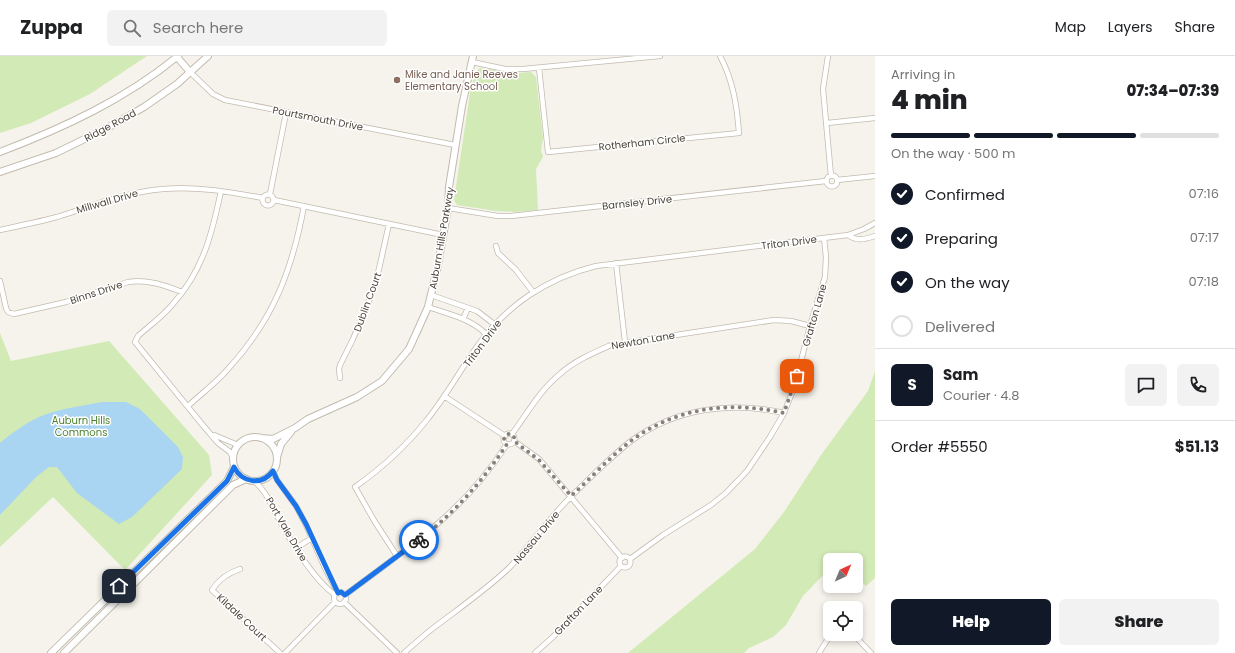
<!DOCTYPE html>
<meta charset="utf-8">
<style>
:root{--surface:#fff;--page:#f2f2f2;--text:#202124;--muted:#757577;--line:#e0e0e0;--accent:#111827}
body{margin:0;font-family:Poppins,sans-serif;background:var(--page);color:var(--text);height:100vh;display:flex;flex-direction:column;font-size:15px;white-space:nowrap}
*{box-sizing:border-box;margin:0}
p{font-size:13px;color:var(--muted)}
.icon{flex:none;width:22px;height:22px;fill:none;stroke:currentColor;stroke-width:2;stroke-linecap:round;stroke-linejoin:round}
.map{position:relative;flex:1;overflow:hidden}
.details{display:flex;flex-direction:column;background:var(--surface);width:360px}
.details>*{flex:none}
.needle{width:26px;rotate:44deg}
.fabs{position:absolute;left:823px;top:497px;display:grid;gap:8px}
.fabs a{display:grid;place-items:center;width:40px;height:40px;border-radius:6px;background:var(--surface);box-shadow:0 2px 6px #0003;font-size:20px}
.pin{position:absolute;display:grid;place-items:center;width:34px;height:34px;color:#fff;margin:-17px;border-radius:8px;box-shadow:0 2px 6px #0006}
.courier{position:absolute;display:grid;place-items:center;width:40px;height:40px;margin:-20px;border:3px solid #1a73e8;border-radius:50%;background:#fff;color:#222;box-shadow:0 1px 5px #0007}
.headline em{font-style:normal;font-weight:800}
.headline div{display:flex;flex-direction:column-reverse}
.headline{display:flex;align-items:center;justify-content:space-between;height:68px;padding:0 16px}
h1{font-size:26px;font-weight:800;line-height:30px}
.bar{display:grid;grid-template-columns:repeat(4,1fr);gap:6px 4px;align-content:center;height:48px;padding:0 16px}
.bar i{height:5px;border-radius:3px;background:var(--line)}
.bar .on{background:var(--accent)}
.bar p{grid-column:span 4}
.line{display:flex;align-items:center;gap:10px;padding:0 16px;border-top:1px solid var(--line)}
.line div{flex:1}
.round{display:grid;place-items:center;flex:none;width:42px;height:42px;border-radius:6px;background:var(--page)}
ol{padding:0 16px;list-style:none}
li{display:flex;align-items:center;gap:12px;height:44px}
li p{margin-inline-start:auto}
li .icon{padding:4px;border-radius:50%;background:var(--accent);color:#fff;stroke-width:4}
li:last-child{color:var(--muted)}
li i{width:22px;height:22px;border:2px solid var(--line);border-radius:50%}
.button{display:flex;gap:8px;margin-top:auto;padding:8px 16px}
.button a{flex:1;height:46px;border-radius:6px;background:var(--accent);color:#fff;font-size:16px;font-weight:800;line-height:46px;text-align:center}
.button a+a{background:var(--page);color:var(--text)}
header{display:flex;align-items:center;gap:24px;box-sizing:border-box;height:56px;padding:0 20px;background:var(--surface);border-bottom:1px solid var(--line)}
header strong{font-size:19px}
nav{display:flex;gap:22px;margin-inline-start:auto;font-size:14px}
.search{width:280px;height:36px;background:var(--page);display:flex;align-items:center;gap:10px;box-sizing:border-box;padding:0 14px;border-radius:6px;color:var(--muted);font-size:15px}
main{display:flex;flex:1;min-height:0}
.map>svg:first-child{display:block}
.green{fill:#d2eab5}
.water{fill:#a9d4f2}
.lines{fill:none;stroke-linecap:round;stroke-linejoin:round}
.minor-casing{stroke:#c2bbae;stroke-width:6}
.tertiary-casing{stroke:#c2bbae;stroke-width:8}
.minor{stroke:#fff;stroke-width:4.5}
.tertiary{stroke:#fff;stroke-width:6}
.done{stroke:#878178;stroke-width:4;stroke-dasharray:0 7.2}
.route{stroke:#1a73e8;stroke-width:5}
.education-dot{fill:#8d6e63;stroke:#fff;stroke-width:1.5}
.labels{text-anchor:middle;stroke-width:3;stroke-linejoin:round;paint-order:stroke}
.education-label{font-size:10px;fill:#785e54;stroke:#fff;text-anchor:start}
.street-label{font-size:10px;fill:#4b4439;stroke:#fff}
.park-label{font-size:10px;fill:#4a7f2a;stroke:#fff}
</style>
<header>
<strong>Zuppa</strong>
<div class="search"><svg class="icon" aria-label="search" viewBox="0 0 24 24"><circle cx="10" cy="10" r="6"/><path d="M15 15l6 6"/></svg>Search here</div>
<nav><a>Map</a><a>Layers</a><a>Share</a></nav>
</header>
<main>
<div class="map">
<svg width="875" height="597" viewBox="0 0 875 597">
<rect width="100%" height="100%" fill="#f6f3ec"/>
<!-- green -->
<path class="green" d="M0,0H147L90,38L31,67L0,77Z
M480,12L516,17L531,16L536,21L543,82L541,94L543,101L536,113L538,154L516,156L496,155L457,149L454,144L470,37L475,16Z
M0,277L11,305L109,285L209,399L212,419L125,514L53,441L0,491Z
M875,315V522L866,530L856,519V504H842L840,502L838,504H830V512L803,540L786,569L773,581L749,592L744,597H628L755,493L784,456L821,399L868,335Z"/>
<!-- water -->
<path class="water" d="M102,346H126L140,353L178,391L183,401L182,413L132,461L119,468L77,437L57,411H49L36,421L0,459V387C12,377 24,368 39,361C58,353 81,350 102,346Z"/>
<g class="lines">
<defs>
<path id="minor" d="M828,0L823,33L831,120
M472,6L505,13H523L660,0
M539,12L548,96L739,77C737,50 733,24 720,0
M190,16L213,38L225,44L455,89
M827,67L875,62
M826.5 125a5.5 5.5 0 1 1 11 0a5.5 5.5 0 1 1-11 0Z
M837,124L875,120
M221,135C212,178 203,215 172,249C162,261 149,270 138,280L135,286L201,367L218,387L230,396L233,402
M270,138L286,57
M262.5 144a5.5 5.5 0 1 1 11 0a5.5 5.5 0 1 1-11 0Z
M274,144L443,179
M448,152L498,160H511L826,125
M875,167L864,173L848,179C857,186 865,183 875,180
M0,174C19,170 38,166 57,161C92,150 126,136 163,133C197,130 230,136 263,142
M496,190L498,197L516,214L533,236
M616,207L625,286
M0,225L6,252L8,256L14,258L66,246L128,226C147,223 164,229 182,236
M431,239L477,255L494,268
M428,251C448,258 470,262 486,278
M463,263L468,252
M340,322L339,313L340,309L353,283L371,240L379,213L389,168
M444,340L505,380
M188,350C201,338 216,327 228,313C273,264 292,215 304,150
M503.5 383a5.5 5.5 0 1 1 11 0a5.5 5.5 0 1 1-11 0Z
M512,378C527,358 540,334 560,318C574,305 593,297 611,289L774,264L791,265L810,270
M214,379L238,389
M514,385L539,403L622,502
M273,415L277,424L296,450L306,469L325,512L338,537
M254,425C266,436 268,442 275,456C288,481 312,522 335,539
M296,492L312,482
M397,500L375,466L355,431C382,412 406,390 426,365C445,342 459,316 476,292C505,250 547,222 596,210L848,179
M619.5 506a5.5 5.5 0 1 1 11 0a5.5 5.5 0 1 1-11 0Z
M630,503L663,479L711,449L726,437L747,415L770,381L784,357L794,332L810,270L825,221L826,201L824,182
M240,513C228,517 219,523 212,534L280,597
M334 542a6 6 0 1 1 12 0a6 6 0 1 1-12 0Z
M345,539C408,492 464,456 507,388
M344,546L397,597
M853,578L871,597
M285,597L335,546
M404,597C413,589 422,581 432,573C458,553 486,534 510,511C526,494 540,475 555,458C567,443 582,430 595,417C607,406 619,394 631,385C676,352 731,345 784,357
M535,597L554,580L621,510
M819,597L831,578"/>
<path id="tertiary" d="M177,1L190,16
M0,96C63,72 126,43 178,0
M0,116L56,97L113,69L144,51L177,28L208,0
M233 403a22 22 0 1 1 44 0a22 22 0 1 1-44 0Z
M261,382L273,383L295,372L308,363L357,341L382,325L409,293L419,271L428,251L438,209L448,152L449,131L462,50L473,0
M277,401L281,388L291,376
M51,597L227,425L234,411
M64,597L233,429L246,423"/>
</defs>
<!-- minor casing -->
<use href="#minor" class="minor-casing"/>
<!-- tertiary casing -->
<use href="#tertiary" class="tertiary-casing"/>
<!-- minor -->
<use href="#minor" class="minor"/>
<!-- tertiary -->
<use href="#tertiary" class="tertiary"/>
</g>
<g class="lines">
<!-- done -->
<path class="done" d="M419,484C454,457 483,425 507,388L504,383L505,380L508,378H512L514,381V385L539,404L571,440C591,422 610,401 632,384C678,351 730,345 784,357L797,320"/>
<!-- route -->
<path class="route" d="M119,530L227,425L234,411C242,427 262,430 273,415L277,424L296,450L306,468L338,537L341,536L345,539L419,484"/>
</g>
<!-- markers -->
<circle class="education-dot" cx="397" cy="24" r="4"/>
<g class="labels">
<!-- education labels -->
<g class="education-label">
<text x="405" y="22">Mike and Janie Reeves<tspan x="405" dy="12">Elementary School</tspan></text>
</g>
<!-- street labels -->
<g class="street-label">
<text transform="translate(318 62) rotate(11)" y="4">Pourtsmouth Drive</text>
<text transform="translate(110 69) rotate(-28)" y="4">Ridge Road</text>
<text transform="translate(642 86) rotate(-6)" y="4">Rotherham Circle</text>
<text transform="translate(107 145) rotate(-16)" y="4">Millwall Drive</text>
<text transform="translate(637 146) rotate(-6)" y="4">Barnsley Drive</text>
<text transform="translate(441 182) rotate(-80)" y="4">Auburn Hills Parkway</text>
<text transform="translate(789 186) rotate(-7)" y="4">Triton Drive</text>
<text transform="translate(96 236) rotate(-18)" y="4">Binns Drive</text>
<text transform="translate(367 246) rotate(-70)" y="4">Dublin Court</text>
<text transform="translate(814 259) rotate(-74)" y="4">Grafton Lane</text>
<text transform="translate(643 284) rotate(-10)" y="4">Newton Lane</text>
<text transform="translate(482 287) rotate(-53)" y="4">Triton Drive</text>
<text transform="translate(287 473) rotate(60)" y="4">Port Vale Drive</text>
<text transform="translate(536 481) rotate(-50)" y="4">Nassau Drive</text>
<text transform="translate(578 554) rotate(-46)" y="4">Grafton Lane</text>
<text transform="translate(242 561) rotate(43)" y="4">Kildale Court</text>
</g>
<!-- park labels -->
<g class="park-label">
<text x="81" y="368">Auburn Hills<tspan x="81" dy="12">Commons</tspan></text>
</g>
</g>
</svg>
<div class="fabs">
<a><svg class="needle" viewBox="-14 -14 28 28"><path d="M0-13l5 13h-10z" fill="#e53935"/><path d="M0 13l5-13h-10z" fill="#757577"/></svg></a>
<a><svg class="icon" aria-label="locate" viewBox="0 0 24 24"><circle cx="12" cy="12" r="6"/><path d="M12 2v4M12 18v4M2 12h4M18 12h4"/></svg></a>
</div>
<div class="pin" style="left:797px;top:320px;background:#ea580c"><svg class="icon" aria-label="bag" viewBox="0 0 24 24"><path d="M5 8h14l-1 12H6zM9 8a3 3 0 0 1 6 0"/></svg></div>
<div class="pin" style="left:119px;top:530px;background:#1f2937"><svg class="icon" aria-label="home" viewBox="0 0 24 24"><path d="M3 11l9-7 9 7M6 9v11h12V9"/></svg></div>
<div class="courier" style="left:419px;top:484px"><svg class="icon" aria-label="bike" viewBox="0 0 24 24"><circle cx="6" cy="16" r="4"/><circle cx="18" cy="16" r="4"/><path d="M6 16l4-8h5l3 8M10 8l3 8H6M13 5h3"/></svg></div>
</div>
<section class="details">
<div class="headline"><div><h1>4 min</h1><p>Arriving in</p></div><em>07:34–07:39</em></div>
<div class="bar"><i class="on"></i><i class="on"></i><i class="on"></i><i></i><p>On the way · 500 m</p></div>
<ol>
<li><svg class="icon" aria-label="check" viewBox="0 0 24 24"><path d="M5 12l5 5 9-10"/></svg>Confirmed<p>07:16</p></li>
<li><svg class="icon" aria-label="check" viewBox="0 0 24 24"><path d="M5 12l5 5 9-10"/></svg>Preparing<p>07:17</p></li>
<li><svg class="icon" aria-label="check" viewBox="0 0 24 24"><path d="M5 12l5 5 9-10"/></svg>On the way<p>07:18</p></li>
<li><i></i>Delivered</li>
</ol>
<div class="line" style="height:72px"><b class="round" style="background:var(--accent);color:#fff">S</b><div><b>Sam</b><p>Courier · 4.8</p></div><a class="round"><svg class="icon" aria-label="chat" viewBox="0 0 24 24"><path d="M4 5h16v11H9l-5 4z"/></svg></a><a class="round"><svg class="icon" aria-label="phone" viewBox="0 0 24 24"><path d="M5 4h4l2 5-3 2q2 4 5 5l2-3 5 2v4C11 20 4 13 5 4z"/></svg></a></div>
<div class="line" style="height:52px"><div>Order #5550</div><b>$51.13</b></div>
<div class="button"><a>Help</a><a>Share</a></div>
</section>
</main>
